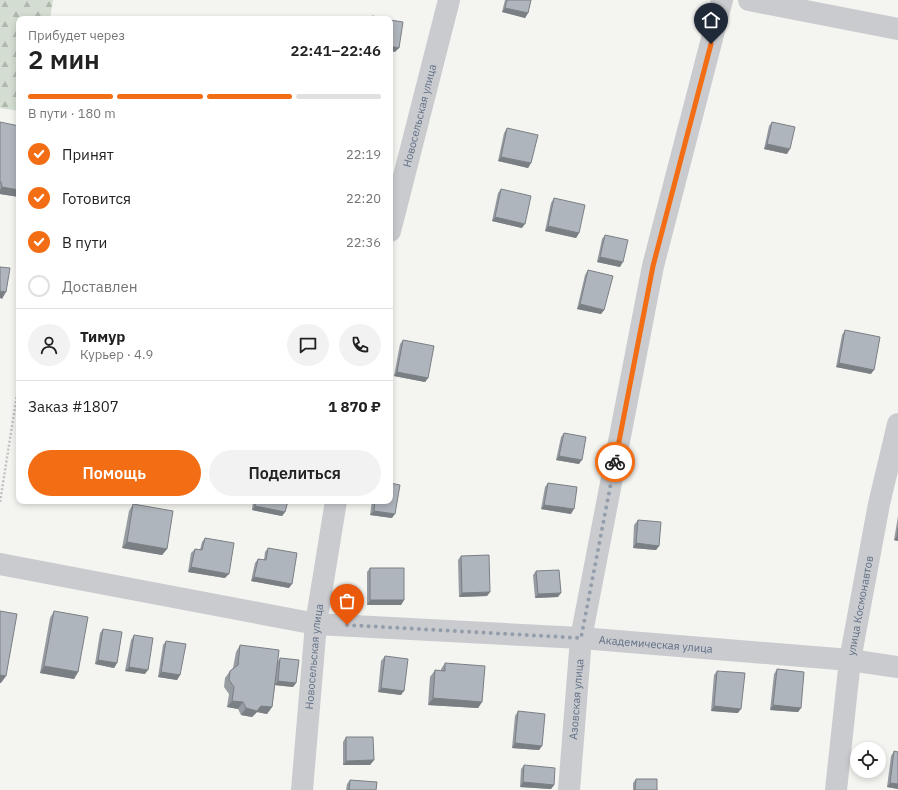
<!DOCTYPE html>
<html lang="ru">
<meta charset="utf-8">
<style>
:root{--surface:#fff;--page:#f2f2f2;--text:#222;--muted:#767676;--line:#e0e0e0;--accent:#f26d14}
body{margin:0;font-family:"IBM Plex Sans",sans-serif;background:var(--page);color:var(--text);height:100vh;display:flex;flex-direction:column;font-size:15px;white-space:nowrap}
*{box-sizing:border-box;margin:0}
p{font-size:13px;color:var(--muted)}
.icon{flex:none;width:22px;height:22px;fill:none;stroke:currentColor;stroke-width:2;stroke-linecap:round;stroke-linejoin:round}
.map{position:relative;flex:1;overflow:hidden}
.panel{position:absolute;left:16px;top:16px;width:377px;height:488px;display:flex;flex-direction:column;background:var(--surface);border-radius:8px;box-shadow:0 2px 6px #0003}
.panel>*{flex:none}
.controls{position:absolute;left:850px;top:742px;display:grid;gap:8px}
.controls a{display:grid;place-items:center;width:36px;height:36px;border-radius:50%;background:var(--surface);box-shadow:0 2px 6px #0003;font-size:20px}
.pin{position:absolute;display:grid;place-items:center;width:34px;height:34px;color:#fff;margin:-41px -17px;border-radius:50% 50% 50% 0;rotate:-45deg;box-shadow:0 0 4px #0007}
.pin .icon{rotate:45deg}
.courier{position:absolute;display:grid;place-items:center;width:40px;height:40px;margin:-20px;border:3px solid #f26d14;border-radius:50%;background:#fff;color:#222;box-shadow:0 1px 5px #0007}
.headline em{font-style:normal;font-weight:600}
.headline div{display:flex;flex-direction:column-reverse}
.headline{display:flex;align-items:center;justify-content:space-between;height:68px;padding:0 12px}
h1{font-size:26px;font-weight:600;line-height:30px}
.bar{display:grid;grid-template-columns:repeat(4,1fr);gap:6px 4px;align-content:center;height:48px;padding:0 12px}
.bar i{height:5px;border-radius:3px;background:var(--line)}
.bar .on{background:var(--accent)}
.bar p{grid-column:span 4}
.line{display:flex;align-items:center;gap:10px;padding:0 12px;border-top:1px solid var(--line)}
.line div{flex:1}
.round{display:grid;place-items:center;flex:none;width:42px;height:42px;border-radius:21px;background:var(--page)}
ol{padding:0 12px;list-style:none}
li{display:flex;align-items:center;gap:12px;height:44px}
li p{margin-inline-start:auto}
li .icon{padding:4px;border-radius:50%;background:var(--accent);color:#fff;stroke-width:4}
li:last-child{color:var(--muted)}
li i{width:22px;height:22px;border:2px solid var(--line);border-radius:50%}
.primary-button{display:flex;gap:8px;margin-top:auto;padding:8px 12px}
.primary-button a{flex:1;height:46px;border-radius:24px;background:var(--accent);color:#fff;font-size:16px;font-weight:600;line-height:46px;text-align:center}
.primary-button a+a{background:var(--page);color:var(--text)}
.map>svg:first-child{display:block}
.forest{fill:url(#forest-firs)}
.lines{fill:none;stroke-linecap:round;stroke-linejoin:round}
.path{stroke:#c0c1c3;stroke-width:2.5;stroke-dasharray:2 2;stroke-linecap:butt}
.minor{stroke:#c9cbcf;stroke-width:22}
.wall{fill:#969ca2}
.shaded-wall{fill:#7a7f84}
.building{fill:#afb5bc;stroke:#7a7f84}
.done{stroke:#949eab;stroke-width:4;stroke-dasharray:0 7.2}
.route{stroke:#f26d14;stroke-width:5}
.labels{text-anchor:middle;stroke-width:4;stroke-linejoin:round;paint-order:stroke}
.street-label{font-size:11px;fill:#616f85;stroke:#fff}
</style>
<div class="map">
<svg width="898" height="790" viewBox="0 0 898 790">
<defs>
<pattern id="forest-firs" width="22" height="20" patternUnits="userSpaceOnUse"><rect width="22" height="20" fill="#d4ddd1"/><path d="M5 1l3.5 6h-7zM16 11l3.5 6h-7z" fill="#afb7af"/></pattern>
</defs>
<rect width="100%" height="100%" fill="#f4f5f1"/>
<!-- forest -->
<path class="forest" d="M0,0H53L50,19H19V111L0,108Z"/>
<g class="lines">
<!-- path -->
<path class="path" d="M0,502L19,382"/>
<!-- minor -->
<g class="minor">
<path d="M749,0L898,29"/>
<path id="s1" d="M390,231L449,0"/>
<path id="s2" d="M0,564L316,624L581,638L850,660L898,667"/>
<path id="s3" d="M302,790L316,624L336,501"/>
<path id="s4" d="M569,790L581,638L653,266L722,0"/>
<path id="s5" d="M836,790L850,660L879,504L898,424"/>
</g>
</g>
<!-- wall -->
<path class="wall" d="M505,0H531L528,13L525,18L502,12Z
M0,122L17,163L19,164V197L0,194Z
M772,122L787,154L764,149L769,126Z
M507,128L531,163L528,168L498,161L504,133Z
M501,189L522,228L492,221L498,193Z
M554,198L579,233L576,238L545,231L551,203Z
M605,235L620,267L597,262L602,239Z
M588,270L604,310L601,314L577,309L585,275Z
M845,330L871,374L836,367L842,335Z
M403,340L428,378L425,382L394,376L400,344Z
M564,433L579,464L556,460L561,437Z
M548,483L571,514L541,509L545,487Z
M253,501H288L285,512L282,516L252,510Z
M372,501H390L392,518L370,515Z
M133,504L167,549L162,555L122,548L129,511Z
M898,516V541L894,540Z
M638,520L659,546L656,550L633,548L634,525Z
M205,538L225,578L188,572L191,553L195,549L200,550L202,542Z
M268,548L289,588L251,581L255,563L258,559L264,560L265,552Z
M461,556L490,592L487,596L459,597L458,560Z
M370,568L404,600L401,605H367V572Z
M536,571L558,597L535,598L533,575Z
M54,611L78,672L74,679L40,673L50,618Z
M103,629L117,663L114,668L95,664L100,633Z
M134,635L145,674L125,671L131,640Z
M166,641L180,675L177,680L158,677L163,645Z
M240,645L278,661L280,658L296,683L293,687L275,685L272,707L267,714L257,712L252,717L241,715L238,709L227,707L229,694L224,687L225,678L230,671L233,668L236,652Z
M385,656L401,695L378,692L381,661Z
M445,663L482,702L478,708L428,705L430,677L435,670L441,671V669Z
M777,669L801,708L798,712L770,710L774,674Z
M717,671L738,713L711,711L714,675Z
M518,711L542,746L539,750L512,748L515,716Z
M346,737L374,760L370,765H343V742Z
M894,751L898,789L887,787L891,756Z
M524,765L554,785L551,789L520,787L521,769Z
M636,779L657,790H633V783Z
M350,780L376,790H346L347,784Z"/>
<!-- shaded-wall -->
<path class="shaded-wall" d="M505,8L528,13L525,18L502,12Z
M390,46L399,48L395,52L390,51Z
M767,144L790,149L787,154L764,149Z
M501,157L531,163L528,168L498,161Z
M2,187L19,190V197L0,194V190Z
M495,217L525,224L522,228L492,221Z
M548,226L579,233L576,238L545,231Z
M600,257L623,262L620,267L597,262Z
M0,291L6,292L2,299L0,298Z
M580,304L604,310L601,314L577,309Z
M839,363L874,370L871,374L836,367Z
M397,372L428,378L425,382L394,376Z
M559,456L582,460L579,464L556,460Z
M544,505L574,509L571,514L541,509Z
M255,506L285,512L282,516L252,510Z
M374,511L395,514L392,518L370,515Z
M897,536H898V541L894,540Z
M127,542L167,549L162,555L122,548Z
M636,543L659,546L656,550L633,548Z
M191,567L229,574L225,578L188,572Z
M254,577L292,584L289,588L251,581Z
M490,592L487,596L459,597L462,593Z
M561,593L558,597L535,598L538,594Z
M370,600H404L401,605H367Z
M98,660L117,663L114,668L95,664Z
M44,666L78,672L74,679L40,673Z
M129,667L148,670L145,674L125,671Z
M161,672L180,675L177,680L158,677Z
M0,675L6,676L1,683H0Z
M278,681L296,683L293,687L274,685Z
M381,688L404,691L401,695L378,692Z
M433,698L482,702L478,708L428,705Z
M232,701L243,702L238,709L227,707Z
M773,705L801,708L798,712L770,710Z
M261,706L272,707L267,714L257,712L252,717L241,715L246,708Z
M714,706L741,709L738,713L711,711Z
M515,743L542,746L539,750L512,748Z
M374,760L370,765H343L346,761Z
M523,782L554,785L551,789L520,787Z
M890,783L898,784V789L887,787Z"/>
<!-- building -->
<path class="building" d="M507,0H531L528,13L505,8Z
M372,16L387,19H371Z
M390,20L403,22L399,48L390,46Z
M0,122L19,126V154L17,163L19,164V190L2,187L1,182H0Z
M772,122L795,127L790,149L767,144Z
M507,128L538,135L531,163L501,157Z
M501,189L531,196L525,224L495,217Z
M554,198L585,205L579,233L548,226Z
M605,235L628,240L623,262L600,257Z
M0,267L10,268L6,292L0,291Z
M588,270L613,276L604,310L580,304Z
M845,330L880,337L874,370L839,363Z
M403,340L434,346L428,378L397,372Z
M564,433L586,437L582,460L559,456Z
M390,483L400,485L395,514L374,511L375,501H390Z
M548,483L577,487L574,509L544,505Z
M256,501H288L285,512L255,506Z
M133,504L173,511L167,549L127,542Z
M638,520L661,522L659,546L636,543Z
M898,528V536H897Z
M205,538L234,543L229,574L191,567L195,549L202,550Z
M268,548L297,553L292,584L254,577L258,559L266,560Z
M489,555L490,592L462,593L461,556Z
M370,568H404V600H370Z
M559,570L561,593L538,594L536,571Z
M0,611L17,614L6,676L0,675Z
M54,611L88,617L78,672L44,666Z
M103,629L122,632L117,663L98,660Z
M134,635L153,638L148,670L129,667Z
M166,641L186,644L180,675L161,672Z
M240,645L279,650L272,707L261,706L257,711L246,708L243,702L232,701L234,687L229,680L230,671L238,665Z
M385,656L408,659L404,691L381,688Z
M280,658L299,660L296,683L278,681Z
M445,663L485,666L482,702L433,698L435,670L445,671Z
M777,669L804,672L801,708L773,705Z
M717,671L745,673L741,709L714,706Z
M518,711L545,714L542,746L515,743Z
M346,737H373L374,760L346,761Z
M894,751L898,752V784L890,783Z
M524,765L555,768L554,785L523,782Z
M636,779H657V790H635Z
M350,780L377,782L376,790H349Z"/>
<g class="lines">
<!-- done -->
<path class="done" d="M347,625L581,638L615,462"/>
<!-- route -->
<path class="route" d="M615,462L653,266L711,44"/>
</g>
<g class="labels">
<!-- street labels -->
<g class="street-label">
<text dy="4" stroke="none"><textPath href="#s1" startOffset="119">Новосельская улица</textPath></text>
<text dy="4" stroke="none"><textPath href="#s5" startOffset="186">улица Космонавтов</textPath></text>
<text dy="4" stroke="none"><textPath href="#s2" startOffset="662">Академическая улица</textPath></text>
<text dy="4" stroke="none"><textPath href="#s3" startOffset="134">Новосельская улица</textPath></text>
<text dy="4" stroke="none"><textPath href="#s4" startOffset="91">Азовская улица</textPath></text>
</g>
</g>
</svg>
<div class="controls">
<a><svg class="icon" aria-label="locate" viewBox="0 0 24 24"><circle cx="12" cy="12" r="6"/><path d="M12 2v4M12 18v4M2 12h4M18 12h4"/></svg></a>
</div>
<div class="pin" style="left:347px;top:625px;background:#ea580c"><svg class="icon" aria-label="bag" viewBox="0 0 24 24"><path d="M5 8h14l-1 12H6zM9 8a3 3 0 0 1 6 0"/></svg></div>
<div class="pin" style="left:711px;top:44px;background:#1f2937"><svg class="icon" aria-label="home" viewBox="0 0 24 24"><path d="M3 11l9-7 9 7M6 9v11h12V9"/></svg></div>
<div class="courier" style="left:615px;top:462px"><svg class="icon" aria-label="bike" viewBox="0 0 24 24"><circle cx="6" cy="16" r="4"/><circle cx="18" cy="16" r="4"/><path d="M6 16l4-8h5l3 8M10 8l3 8H6M13 5h3"/></svg></div>
<section class="panel">
<div class="headline"><div><h1>2 мин</h1><p>Прибудет через</p></div><em>22:41–22:46</em></div>
<div class="bar"><i class="on"></i><i class="on"></i><i class="on"></i><i></i><p>В пути · 180 m</p></div>
<ol>
<li><svg class="icon" aria-label="check" viewBox="0 0 24 24"><path d="M5 12l5 5 9-10"/></svg>Принят<p>22:19</p></li>
<li><svg class="icon" aria-label="check" viewBox="0 0 24 24"><path d="M5 12l5 5 9-10"/></svg>Готовится<p>22:20</p></li>
<li><svg class="icon" aria-label="check" viewBox="0 0 24 24"><path d="M5 12l5 5 9-10"/></svg>В пути<p>22:36</p></li>
<li><i></i>Доставлен</li>
</ol>
<div class="line" style="height:72px"><a class="round"><svg class="icon" aria-label="person" viewBox="0 0 24 24"><circle cx="12" cy="8" r="4"/><path d="M4 21q1-7 8-7t8 7"/></svg></a><div><b>Тимур</b><p>Курьер · 4.9</p></div><a class="round"><svg class="icon" aria-label="chat" viewBox="0 0 24 24"><path d="M4 5h16v11H9l-5 4z"/></svg></a><a class="round"><svg class="icon" aria-label="phone" viewBox="0 0 24 24"><path d="M5 4h4l2 5-3 2q2 4 5 5l2-3 5 2v4C11 20 4 13 5 4z"/></svg></a></div>
<div class="line" style="height:52px"><div>Заказ #1807</div><b>1 870 ₽</b></div>
<div class="primary-button"><a>Помощь</a><a>Поделиться</a></div>
</section>
</div>
